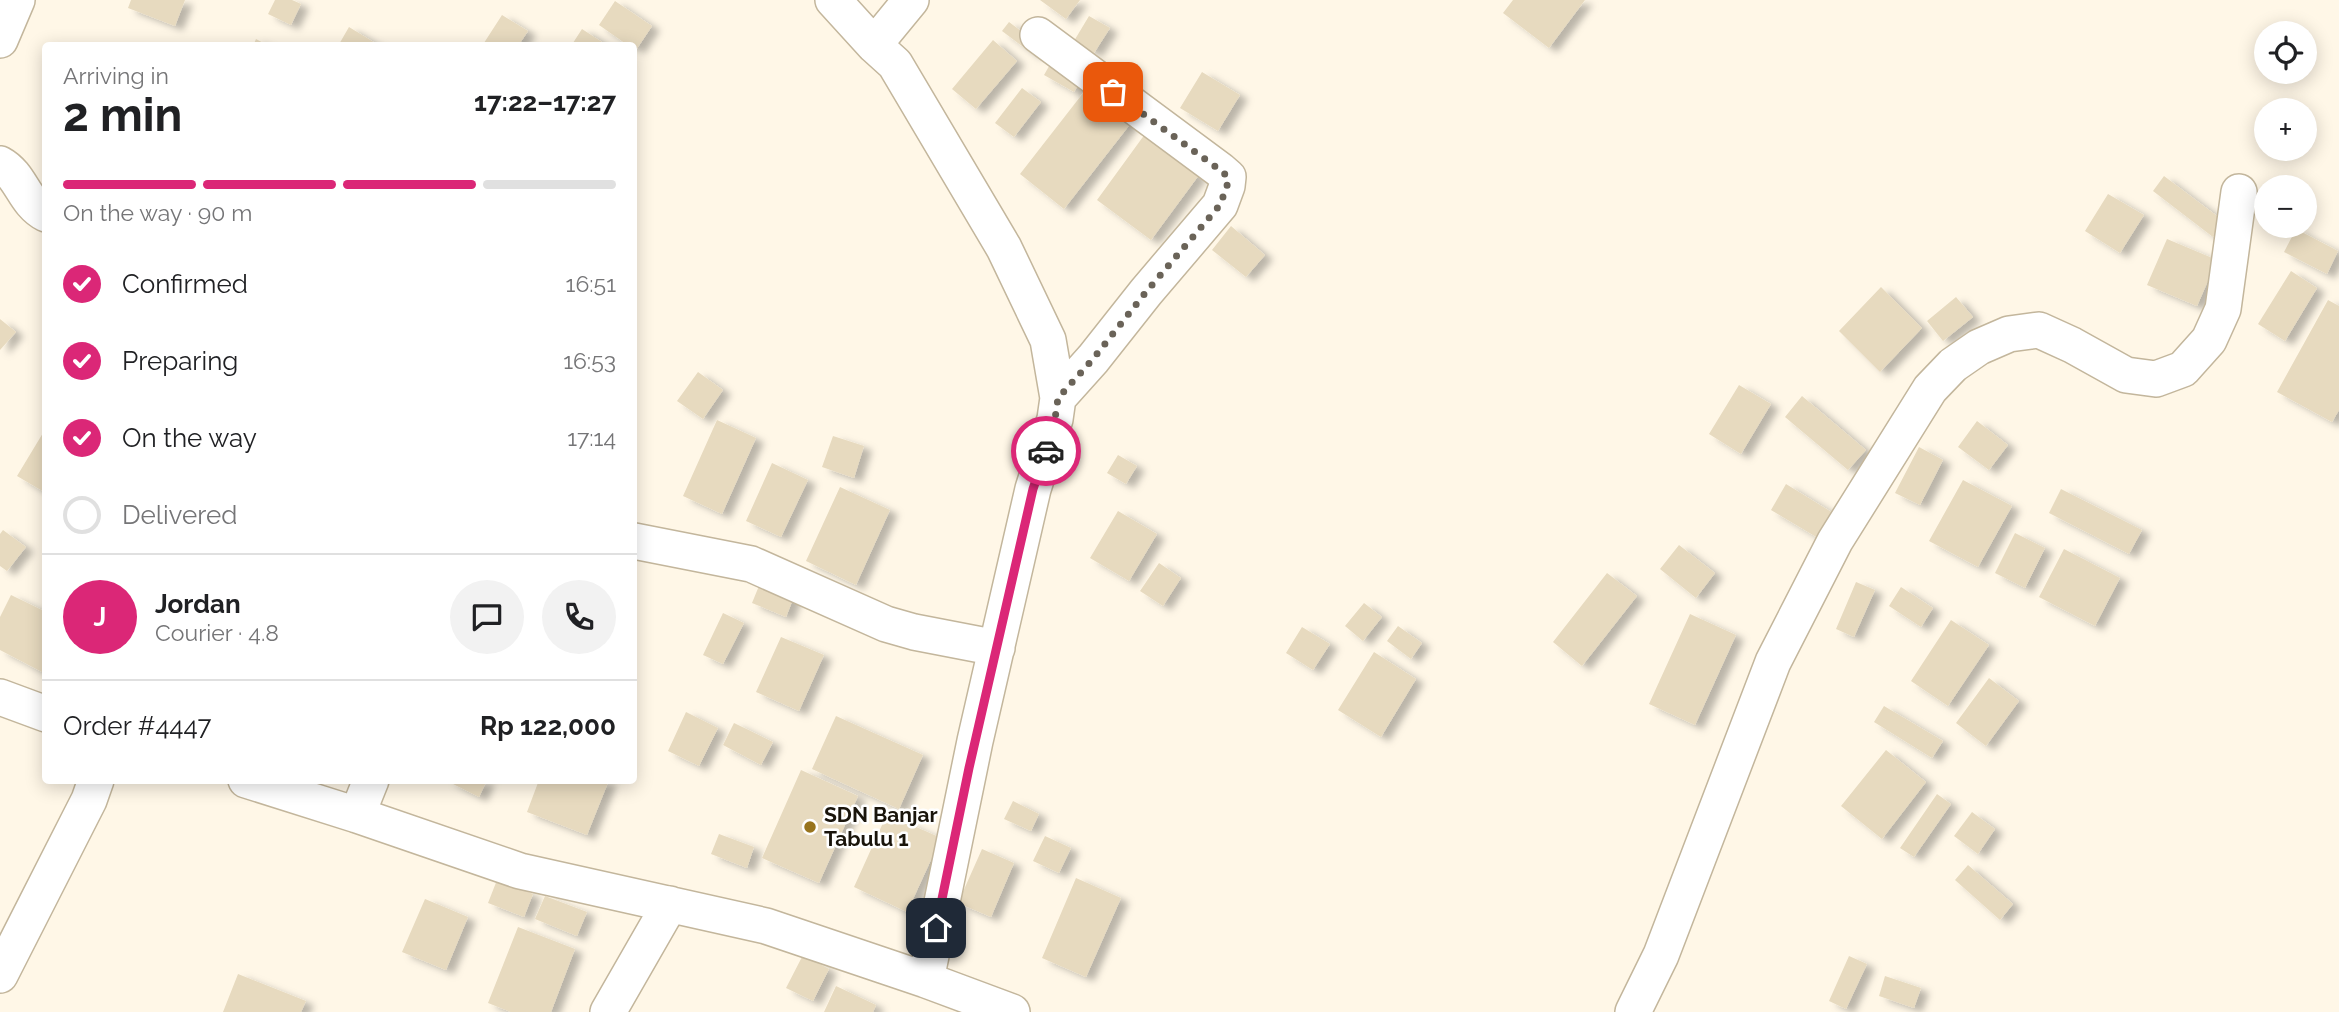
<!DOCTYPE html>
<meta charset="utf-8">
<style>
:root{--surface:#fff;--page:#f2f2f2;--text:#202124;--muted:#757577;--line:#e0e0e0;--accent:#db2777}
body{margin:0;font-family:Raleway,sans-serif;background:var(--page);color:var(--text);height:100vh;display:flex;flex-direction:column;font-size:26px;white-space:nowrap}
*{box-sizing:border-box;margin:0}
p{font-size:23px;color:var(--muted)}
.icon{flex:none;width:38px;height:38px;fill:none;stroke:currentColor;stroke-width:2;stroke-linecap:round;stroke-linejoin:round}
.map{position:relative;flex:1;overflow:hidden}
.panel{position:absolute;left:42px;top:42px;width:595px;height:742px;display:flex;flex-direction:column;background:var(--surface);border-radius:7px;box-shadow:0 4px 18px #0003}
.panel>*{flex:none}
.buttons{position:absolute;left:2254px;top:21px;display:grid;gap:14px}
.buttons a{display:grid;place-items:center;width:63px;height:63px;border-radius:50%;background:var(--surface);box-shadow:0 4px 18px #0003;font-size:35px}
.pin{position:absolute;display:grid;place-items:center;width:60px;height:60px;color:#fff;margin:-30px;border-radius:14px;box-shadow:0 4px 10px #0006}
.courier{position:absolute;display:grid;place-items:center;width:70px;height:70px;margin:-35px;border:5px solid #db2777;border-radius:50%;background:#fff;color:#222;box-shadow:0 2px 9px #0007}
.overview em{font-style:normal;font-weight:700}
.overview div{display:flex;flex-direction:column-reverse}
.overview{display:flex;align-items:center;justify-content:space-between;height:119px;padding:0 21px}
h1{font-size:46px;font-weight:700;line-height:52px}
.bar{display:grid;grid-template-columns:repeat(4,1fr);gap:10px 7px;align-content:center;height:84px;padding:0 21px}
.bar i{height:9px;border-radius:5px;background:var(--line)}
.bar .current{background:var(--accent)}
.bar p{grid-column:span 4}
.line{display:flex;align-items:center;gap:18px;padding:0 21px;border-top:2px solid var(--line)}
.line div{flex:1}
.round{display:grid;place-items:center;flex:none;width:74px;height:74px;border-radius:37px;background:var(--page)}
ol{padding:0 21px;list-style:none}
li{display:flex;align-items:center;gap:21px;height:77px}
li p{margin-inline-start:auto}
li .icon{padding:7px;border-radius:50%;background:var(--accent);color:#fff;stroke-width:4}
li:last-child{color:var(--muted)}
li i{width:38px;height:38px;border:4px solid var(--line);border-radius:50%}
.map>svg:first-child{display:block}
.building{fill:#e7dabf;filter:url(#shadow)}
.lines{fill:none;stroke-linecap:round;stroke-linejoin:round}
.minor-casing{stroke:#c3b69c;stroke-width:38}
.minor{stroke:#fff;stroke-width:35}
.done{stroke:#6a6358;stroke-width:7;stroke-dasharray:0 12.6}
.route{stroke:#db2777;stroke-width:9}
.poi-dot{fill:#98741e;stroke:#fff;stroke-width:2.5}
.labels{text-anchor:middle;stroke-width:5;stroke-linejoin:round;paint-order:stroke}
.poi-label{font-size:21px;font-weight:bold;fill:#19140b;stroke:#fff;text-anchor:start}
</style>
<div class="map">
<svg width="2339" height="1012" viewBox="0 0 2339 1012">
<defs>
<filter id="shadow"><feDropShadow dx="8" dy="4.5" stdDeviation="3.5" flood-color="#0004"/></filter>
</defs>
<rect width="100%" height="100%" fill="#fff7e7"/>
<!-- building -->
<path class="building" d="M131,0H185L175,26L128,8Z
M275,0H292L301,4L291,25L268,14Z
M1040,0H1080L1066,19Z
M1513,0H1585L1549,48L1503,13Z
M615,1L652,26L636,50L634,46H629L599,25Z
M502,15L528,31L518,46H482Z
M1089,16L1110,28L1094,53L1074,41Z
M1009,22L1041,46L1034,55L1002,31Z
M349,27L380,46H338Z
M582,29L608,46H571Z
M256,39L269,46H253Z
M993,40L1017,61L976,109L952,89Z
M1052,61L1082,78L1074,92L1044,75Z
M1202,72L1240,95L1218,131L1180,108Z
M1022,88L1041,102L1014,137L995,123Z
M1087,88L1131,123L1064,209L1020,174Z
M1145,134L1199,175L1151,240L1097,200Z
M2164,176L2225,222L2213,237L2153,191Z
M2108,194L2144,215L2120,253L2085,231Z
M1231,226L1265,255L1246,277L1212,250Z
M2296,229L2338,251L2327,274L2284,252Z
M2167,239L2217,260L2197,306L2147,285Z
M2291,271L2317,288L2285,341L2258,324Z
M1881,287L1922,328L1880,372L1839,331Z
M1956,297L1973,317L1943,341L1927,321Z
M2328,300L2339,306V410L2332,422L2277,392Z
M0,319L16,332L0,350Z
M698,372L723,390L703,419L677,401Z
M1739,385L1771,404L1741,454L1709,434Z
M1802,396L1866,450L1848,470L1785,417Z
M717,420L756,438L722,514L683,496Z
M1977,421L2008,445L1989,470L1958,447Z
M46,428V493L17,476Z
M833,436L864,446L854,478L822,467Z
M1919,447L1943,460L1920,505L1895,493Z
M1118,455L1137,466L1126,484L1107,473Z
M772,463L808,480L781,537L746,521Z
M1963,480L2012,506L1978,567L1929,541Z
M1786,484L1833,513L1818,538L1771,510Z
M840,487L890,510L856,585L806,561Z
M2061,489L2142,530L2129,554L2049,513Z
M1118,511L1157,534L1129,581L1090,558Z
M3,530L26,547L7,571L0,566V534Z
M2015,533L2045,548L2025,588L1995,573Z
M1679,545L1715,573L1696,598L1660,569Z
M2064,549L2120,578L2095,626L2039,597Z
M1159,563L1181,578L1163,606L1140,591Z
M1607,573L1637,596L1582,666L1553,642Z
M761,581L795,594L786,617L752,603Z
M1856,582L1875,590L1854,637L1836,629Z
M1901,587L1933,608L1921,627L1889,606Z
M11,595L46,612L44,673L0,650V617Z
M1364,603L1382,617L1363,641L1345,626Z
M723,613L744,623L723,664L703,655Z
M1690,614L1736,635L1695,725L1649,704Z
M1951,620L1989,645L1948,706L1911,681Z
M1398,626L1422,643L1411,659L1387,641Z
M1302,627L1330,644L1313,670L1286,653Z
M781,637L824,655L799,711L756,692Z
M1374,652L1416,679L1381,737L1338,710Z
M1989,678L2019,701L1986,746L1956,723Z
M1884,706L1943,741L1932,758L1874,722Z
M686,712L718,728L699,766L668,751Z
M836,716L923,755L899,809L812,769Z
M734,723L773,742L761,765L723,745Z
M1886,750L1926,782L1882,839L1841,806Z
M801,770L858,796L819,883L762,858Z
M445,780H487L479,797Z
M539,780H609L587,835L527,812Z
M1937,794L1951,804L1914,857L1900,848Z
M1013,801L1039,814L1031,831L1004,819Z
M1972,812L1995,829L1978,854L1954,836Z
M887,814L941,838L907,912L854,887Z
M719,834L754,847L747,868L711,854Z
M1045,836L1071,848L1059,873L1033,861Z
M982,849L1014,863L991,917L958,903Z
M1968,865L2013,904L2000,920L1955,880Z
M1076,878L1121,898L1086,977L1042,958Z
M497,880L533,894L524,917L488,903Z
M545,896L587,912L577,936L535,919Z
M425,899L468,917L446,970L402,952Z
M518,927L575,949L551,1012H511L488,1003Z
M803,955L829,969L813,1001L786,988Z
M1849,956L1867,964L1846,1009L1829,1001Z
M238,974L306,1001L301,1012H223Z
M1885,976L1921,988L1914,1008L1879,996Z
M836,986L876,1005L873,1012H824Z"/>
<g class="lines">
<defs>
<path id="minor" d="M833,0L874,45L895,64L1004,248L1048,340L1058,398
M0,40L17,0
M874,45L911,0
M0,164C22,176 23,202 46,214
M634,541L751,564L886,624L914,632L997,648
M0,697L46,714
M246,780L357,815L520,871L766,926L926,980L1012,1012
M357,815L371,780
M0,975L89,800L96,780
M926,980L975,741L1033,489L1055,419L1058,398L1093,359L1146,292L1220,205L1227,186L1228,177L1220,170L1038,35
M608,1012L670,904
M1633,1012L1661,955L1773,662L1835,541L1930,389L1953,365L1979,347L2009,334L2039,330L2072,345L2126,375L2156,379L2183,369L2209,340L2223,309L2239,192"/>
</defs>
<!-- minor casing -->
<use href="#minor" class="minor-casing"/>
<!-- minor -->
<use href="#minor" class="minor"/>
</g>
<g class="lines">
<!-- done -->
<path class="done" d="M1046,451L1055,419L1058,398L1093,359L1146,292L1220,205L1227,186L1228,177L1220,170L1113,92"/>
<!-- route -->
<path class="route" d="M936,928L969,768L1033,489L1046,451"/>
</g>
<!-- markers -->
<circle class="poi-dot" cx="810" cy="827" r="7"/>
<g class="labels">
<!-- poi labels -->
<g class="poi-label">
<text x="824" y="822">SDN Banjar<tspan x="824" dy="24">Tabulu 1</tspan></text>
</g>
</g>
</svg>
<div class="buttons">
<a><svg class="icon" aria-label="locate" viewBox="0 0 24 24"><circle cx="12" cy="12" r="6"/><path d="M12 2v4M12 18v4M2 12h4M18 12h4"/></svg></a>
<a>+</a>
<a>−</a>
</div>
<div class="pin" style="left:1113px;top:92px;background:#ea580c"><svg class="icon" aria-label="bag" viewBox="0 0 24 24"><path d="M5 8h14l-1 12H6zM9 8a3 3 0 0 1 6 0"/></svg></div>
<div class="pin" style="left:936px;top:928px;background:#1f2937"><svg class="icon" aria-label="home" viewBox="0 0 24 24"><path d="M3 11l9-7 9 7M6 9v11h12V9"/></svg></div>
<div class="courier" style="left:1046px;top:451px"><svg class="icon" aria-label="car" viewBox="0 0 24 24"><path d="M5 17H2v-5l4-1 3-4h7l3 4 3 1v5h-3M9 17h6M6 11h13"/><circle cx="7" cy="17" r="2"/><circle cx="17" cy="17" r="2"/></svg></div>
<section class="panel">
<div class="overview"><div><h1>2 min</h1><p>Arriving in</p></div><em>17:22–17:27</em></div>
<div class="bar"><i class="current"></i><i class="current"></i><i class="current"></i><i></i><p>On the way · 90 m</p></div>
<ol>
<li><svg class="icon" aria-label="check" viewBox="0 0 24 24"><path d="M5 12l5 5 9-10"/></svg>Confirmed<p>16:51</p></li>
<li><svg class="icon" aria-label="check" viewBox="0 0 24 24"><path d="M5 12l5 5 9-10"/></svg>Preparing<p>16:53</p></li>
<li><svg class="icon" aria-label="check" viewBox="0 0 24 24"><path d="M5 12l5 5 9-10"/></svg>On the way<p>17:14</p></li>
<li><i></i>Delivered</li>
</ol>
<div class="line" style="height:126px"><b class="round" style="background:var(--accent);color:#fff">J</b><div><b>Jordan</b><p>Courier · 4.8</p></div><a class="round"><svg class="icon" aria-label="chat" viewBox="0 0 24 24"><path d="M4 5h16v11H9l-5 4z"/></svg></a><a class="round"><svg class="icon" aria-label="phone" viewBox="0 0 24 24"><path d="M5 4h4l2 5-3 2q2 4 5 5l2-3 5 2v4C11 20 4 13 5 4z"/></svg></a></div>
<div class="line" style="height:91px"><div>Order #4447</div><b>Rp 122,000</b></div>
</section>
</div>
